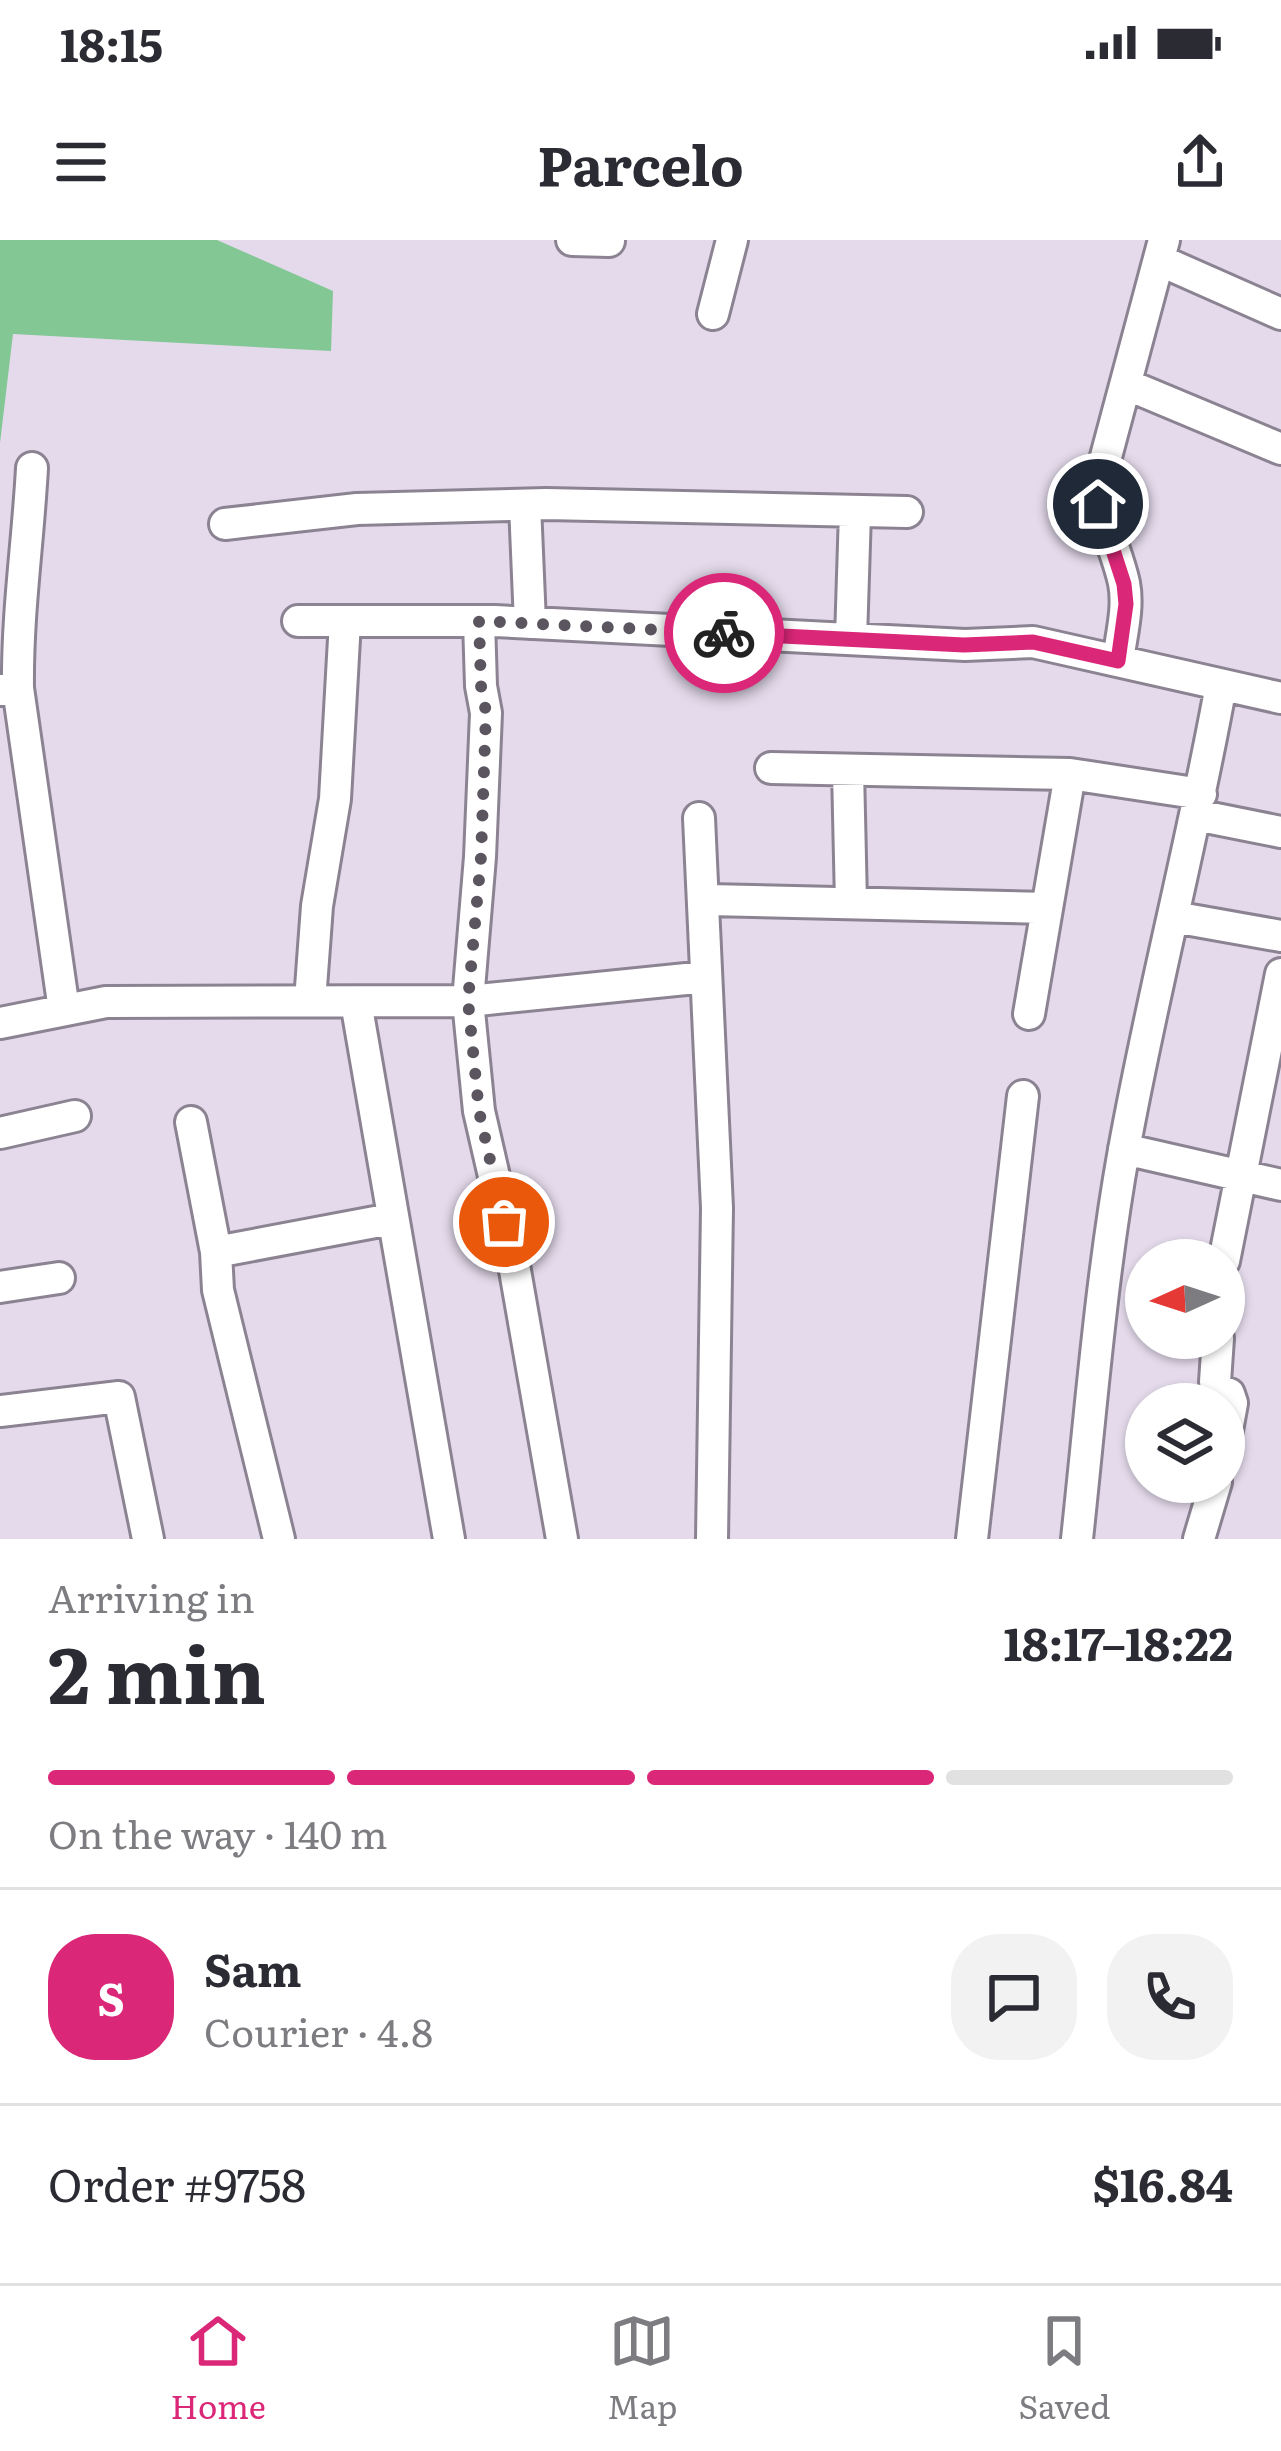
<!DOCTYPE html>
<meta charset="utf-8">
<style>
:root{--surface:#fff;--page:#f2f2f3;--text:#2b2b33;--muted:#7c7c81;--line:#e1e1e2;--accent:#db2777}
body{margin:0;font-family:Literata,serif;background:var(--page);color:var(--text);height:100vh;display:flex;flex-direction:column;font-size:45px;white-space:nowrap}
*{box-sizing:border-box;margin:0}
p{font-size:39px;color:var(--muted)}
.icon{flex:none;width:66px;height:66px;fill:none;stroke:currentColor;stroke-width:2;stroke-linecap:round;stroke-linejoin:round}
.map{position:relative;height:1299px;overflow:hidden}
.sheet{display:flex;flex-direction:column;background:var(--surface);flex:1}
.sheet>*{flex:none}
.needle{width:78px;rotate:267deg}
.tools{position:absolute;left:1125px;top:999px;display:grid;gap:24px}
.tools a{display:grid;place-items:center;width:120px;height:120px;border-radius:50%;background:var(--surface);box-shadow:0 3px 9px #0004;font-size:60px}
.pin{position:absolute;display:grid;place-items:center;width:102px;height:102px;color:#fff;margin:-51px;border:6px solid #fff;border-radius:50%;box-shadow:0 3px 12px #0007}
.courier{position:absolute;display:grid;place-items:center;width:120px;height:120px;margin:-60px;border:9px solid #db2777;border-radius:50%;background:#fff;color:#222;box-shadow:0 3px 15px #0007}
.head em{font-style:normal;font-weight:700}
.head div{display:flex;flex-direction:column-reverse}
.head{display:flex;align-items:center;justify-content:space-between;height:204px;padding:0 48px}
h1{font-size:78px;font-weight:700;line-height:90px}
.bar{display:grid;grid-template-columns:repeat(4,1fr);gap:18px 12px;align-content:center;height:144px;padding:0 48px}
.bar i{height:15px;border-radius:9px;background:var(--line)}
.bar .on{background:var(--accent)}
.bar p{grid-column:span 4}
.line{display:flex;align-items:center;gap:30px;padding:0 48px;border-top:3px solid var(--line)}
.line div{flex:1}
.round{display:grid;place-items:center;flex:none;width:126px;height:126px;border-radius:48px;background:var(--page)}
.status{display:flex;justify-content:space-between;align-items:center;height:84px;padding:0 60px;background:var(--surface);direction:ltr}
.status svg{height:33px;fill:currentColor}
header{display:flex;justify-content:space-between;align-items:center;height:156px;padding:0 48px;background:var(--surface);font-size:54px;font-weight:700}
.menu{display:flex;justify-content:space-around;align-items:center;height:168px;border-top:3px solid var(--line);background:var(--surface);font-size:33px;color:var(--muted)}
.menu a{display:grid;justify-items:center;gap:6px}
.menu .on{color:var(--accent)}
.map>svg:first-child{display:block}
.green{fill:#83c795}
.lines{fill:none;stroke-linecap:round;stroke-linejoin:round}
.minor-casing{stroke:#8c8392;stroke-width:36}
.minor{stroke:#fff;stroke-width:30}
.done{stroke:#5b555f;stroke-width:12;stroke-dasharray:0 21.6}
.route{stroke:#db2777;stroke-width:15}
</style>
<div class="status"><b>18:15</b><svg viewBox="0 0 49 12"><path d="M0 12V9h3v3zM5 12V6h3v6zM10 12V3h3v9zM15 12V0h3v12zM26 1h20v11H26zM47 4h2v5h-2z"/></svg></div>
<header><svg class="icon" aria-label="menu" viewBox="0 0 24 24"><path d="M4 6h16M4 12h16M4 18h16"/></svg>Parcelo<svg class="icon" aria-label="share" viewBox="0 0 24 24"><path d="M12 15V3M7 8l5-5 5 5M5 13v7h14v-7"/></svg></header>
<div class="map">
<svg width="1281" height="1299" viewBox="0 0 1281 1299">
<rect width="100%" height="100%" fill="#e4daeb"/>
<!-- green -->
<path class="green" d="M0,0H217L333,51L331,111L13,94L0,203Z"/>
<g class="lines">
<defs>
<path id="minor" d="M572,0L609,1
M1159,20L1281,74
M713,74L732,0
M1128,145L1281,209
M525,265L530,383
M225,284L357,269L546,264L907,272
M298,381H495L965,405L1033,402L1281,458
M479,381L481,446L486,473L480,617L468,761L479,871L513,1019L562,1299
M851,399L855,272
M1118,421C1121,396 1129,368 1124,343C1116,306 1097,277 1100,239L1164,0
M18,448C17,374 28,302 32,228
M0,450L18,448L64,770
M771,528L1070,534L1201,554
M848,530L851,663
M1196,575L1281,592
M699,578L717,968L712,1299
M709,660L1047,668
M1174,677L1281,696
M310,761L317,666L335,559L345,381
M356,762L449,1299
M1029,774L1070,534
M0,783L106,762L468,761L706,737
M191,882L216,1012L218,1050L279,1299
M0,893L75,876
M1124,909L1281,945
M216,1012L391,979
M1224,1021L1281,734
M0,1047L59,1038
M1218,1098L1215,1142L1219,1150L1229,1154L1232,1163L1224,1207
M0,1171L119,1157L148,1299
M972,1299L1023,856
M1077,1299C1091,1169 1101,1038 1124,910C1152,754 1193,601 1221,445
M1199,1299L1216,1242"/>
</defs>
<!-- minor casing -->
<use href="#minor" class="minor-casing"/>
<!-- minor -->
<use href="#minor" class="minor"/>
</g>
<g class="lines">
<!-- done -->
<path class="done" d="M504,982L479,871L468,761L481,617L486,472L481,446L479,381L724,393"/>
<!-- route -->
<path class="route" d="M724,393L964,405L1033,402L1118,421L1126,364L1124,344L1098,264"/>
</g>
</svg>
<div class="tools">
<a><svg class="needle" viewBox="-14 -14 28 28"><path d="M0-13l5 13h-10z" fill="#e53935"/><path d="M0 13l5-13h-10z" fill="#7c7c81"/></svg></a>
<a><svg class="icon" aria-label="layers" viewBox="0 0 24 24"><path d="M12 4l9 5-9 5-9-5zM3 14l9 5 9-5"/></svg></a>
</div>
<div class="pin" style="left:504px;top:982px;background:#ea580c"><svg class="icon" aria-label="bag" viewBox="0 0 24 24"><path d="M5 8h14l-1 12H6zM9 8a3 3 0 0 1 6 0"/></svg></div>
<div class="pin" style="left:1098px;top:264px;background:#1f2937"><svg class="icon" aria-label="home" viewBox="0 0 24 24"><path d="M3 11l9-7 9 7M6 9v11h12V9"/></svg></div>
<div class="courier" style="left:724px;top:393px"><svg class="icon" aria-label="bike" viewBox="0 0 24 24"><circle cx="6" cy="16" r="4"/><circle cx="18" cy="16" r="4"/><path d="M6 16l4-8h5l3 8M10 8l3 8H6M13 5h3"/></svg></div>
</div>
<section class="sheet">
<div class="head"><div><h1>2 min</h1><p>Arriving in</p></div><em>18:17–18:22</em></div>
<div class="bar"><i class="on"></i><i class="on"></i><i class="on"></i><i></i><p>On the way · 140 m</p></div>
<div class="line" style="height:216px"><b class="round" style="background:var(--accent);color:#fff">S</b><div><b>Sam</b><p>Courier · 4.8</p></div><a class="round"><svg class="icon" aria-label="chat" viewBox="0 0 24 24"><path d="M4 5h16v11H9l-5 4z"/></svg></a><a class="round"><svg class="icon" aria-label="phone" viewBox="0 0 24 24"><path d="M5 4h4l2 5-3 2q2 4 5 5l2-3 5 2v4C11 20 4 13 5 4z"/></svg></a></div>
<div class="line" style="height:156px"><div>Order #9758</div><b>$16.84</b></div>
</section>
<nav class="menu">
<a class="on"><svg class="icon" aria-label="home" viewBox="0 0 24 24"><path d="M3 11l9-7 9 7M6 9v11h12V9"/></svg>Home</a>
<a><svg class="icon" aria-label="map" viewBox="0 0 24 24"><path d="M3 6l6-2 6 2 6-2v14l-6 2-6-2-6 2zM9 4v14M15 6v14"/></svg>Map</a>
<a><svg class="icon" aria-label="saved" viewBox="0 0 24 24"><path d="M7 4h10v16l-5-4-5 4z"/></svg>Saved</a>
</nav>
